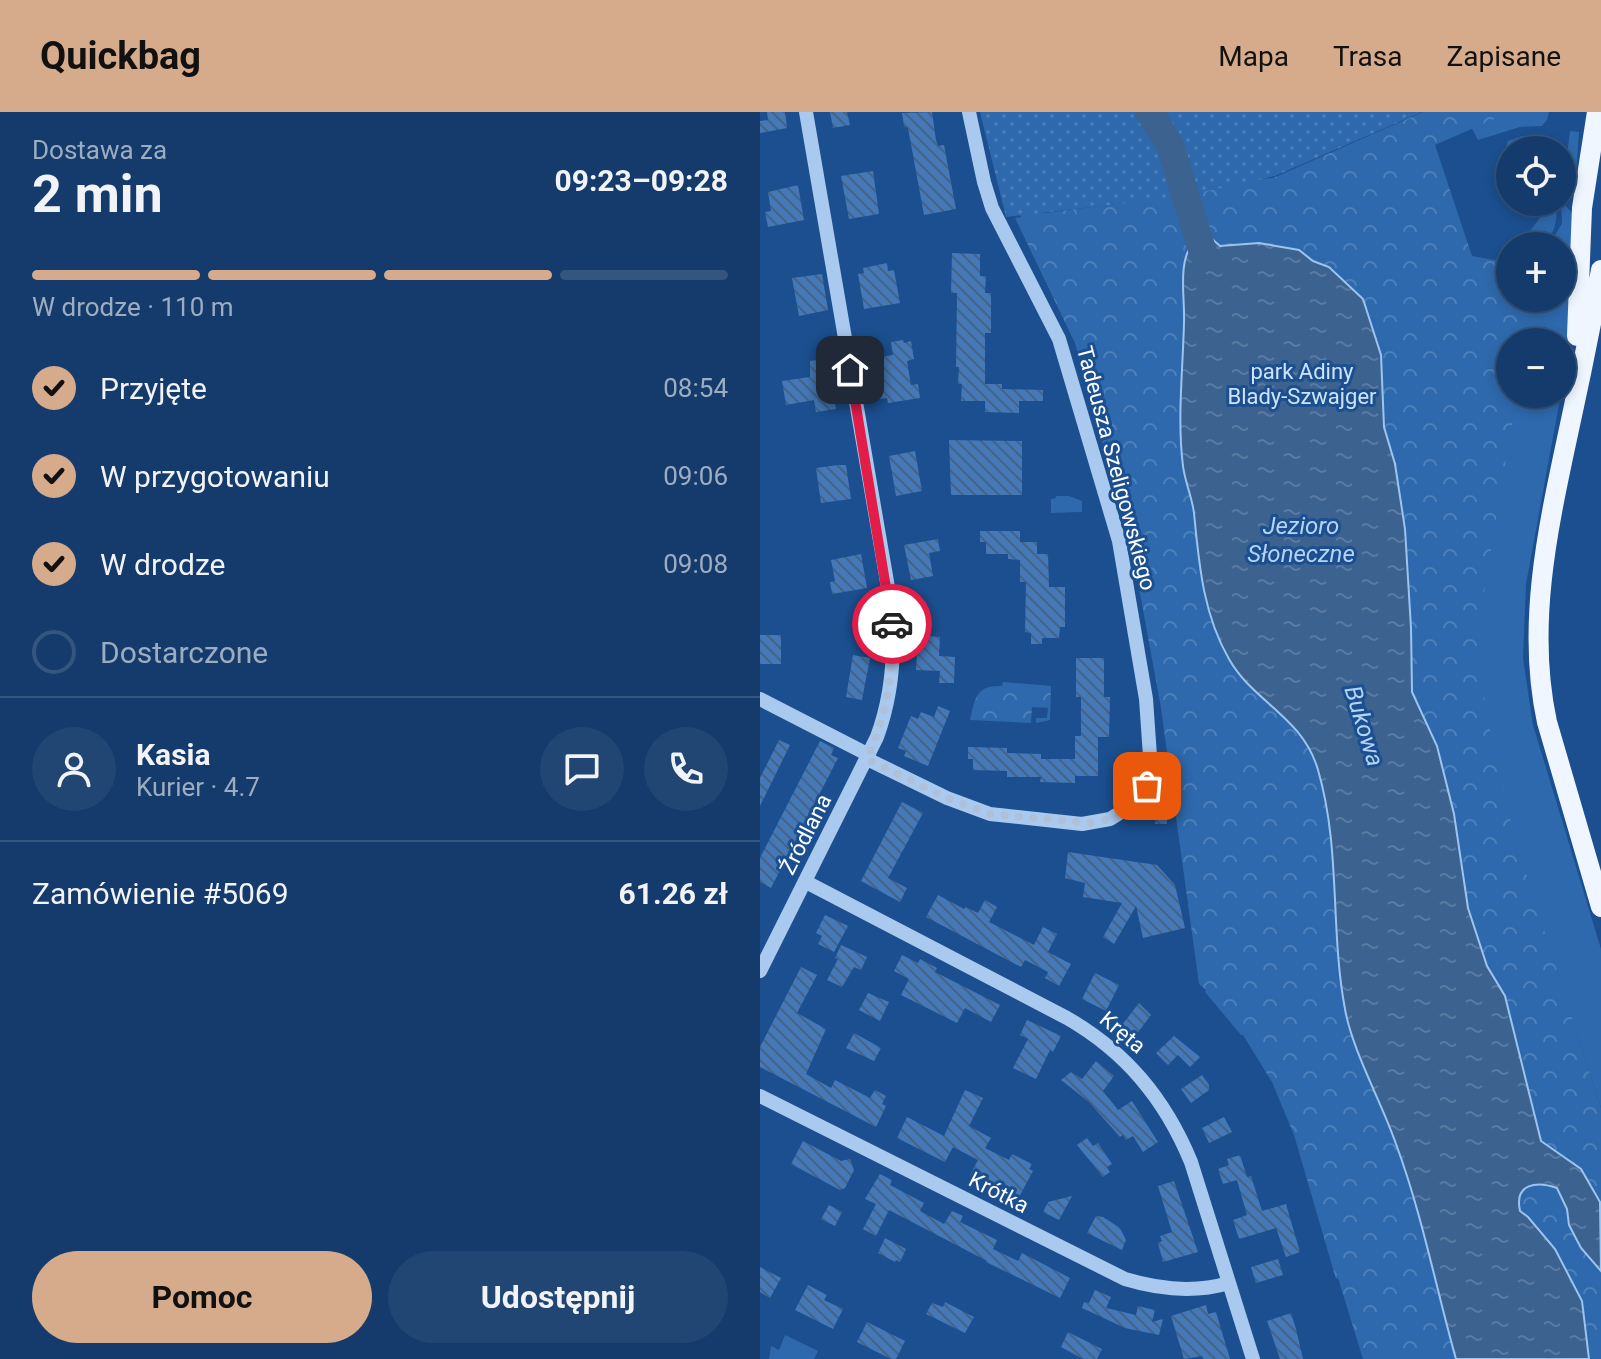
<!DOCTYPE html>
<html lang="pl">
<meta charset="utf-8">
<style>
:root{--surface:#143b6b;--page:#214673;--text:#f1f3f6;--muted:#9dadc1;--line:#33557e;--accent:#d6ab8b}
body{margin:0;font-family:Roboto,sans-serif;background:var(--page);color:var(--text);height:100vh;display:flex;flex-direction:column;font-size:30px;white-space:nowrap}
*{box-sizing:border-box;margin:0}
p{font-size:26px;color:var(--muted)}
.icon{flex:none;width:44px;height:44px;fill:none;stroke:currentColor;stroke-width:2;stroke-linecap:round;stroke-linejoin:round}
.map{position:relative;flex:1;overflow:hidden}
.details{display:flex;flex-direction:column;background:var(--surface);width:760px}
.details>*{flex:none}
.buttons{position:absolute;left:736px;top:24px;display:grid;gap:16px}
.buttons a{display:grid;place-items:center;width:80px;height:80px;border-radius:50%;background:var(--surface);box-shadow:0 4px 12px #0003,0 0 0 2px var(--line);font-size:40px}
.pin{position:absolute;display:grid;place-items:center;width:68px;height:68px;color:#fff;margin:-34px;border-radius:16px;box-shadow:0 4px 12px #0006}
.courier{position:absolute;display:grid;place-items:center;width:80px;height:80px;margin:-40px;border:6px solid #e11d48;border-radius:50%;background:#fff;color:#222;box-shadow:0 2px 10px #0007}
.summary em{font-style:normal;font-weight:700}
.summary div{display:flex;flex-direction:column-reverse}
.summary{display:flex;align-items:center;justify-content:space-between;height:136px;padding:0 32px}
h1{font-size:52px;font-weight:700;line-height:60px}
.bar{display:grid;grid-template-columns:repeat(4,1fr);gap:12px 8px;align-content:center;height:96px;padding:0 32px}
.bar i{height:10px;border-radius:6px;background:var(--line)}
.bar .on{background:var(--accent)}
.bar p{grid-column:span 4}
.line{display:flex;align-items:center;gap:20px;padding:0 32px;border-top:2px solid var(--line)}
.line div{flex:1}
.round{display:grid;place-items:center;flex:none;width:84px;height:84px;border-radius:42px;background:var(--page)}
ol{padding:0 32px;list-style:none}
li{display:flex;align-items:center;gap:24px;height:88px}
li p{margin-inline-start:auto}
li .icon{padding:8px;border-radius:50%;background:var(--accent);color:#111;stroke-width:4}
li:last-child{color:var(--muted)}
li i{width:44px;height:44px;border:4px solid var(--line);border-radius:50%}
.button{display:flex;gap:16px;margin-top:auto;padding:16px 32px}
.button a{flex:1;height:92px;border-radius:48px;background:var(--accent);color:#111;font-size:32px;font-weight:700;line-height:92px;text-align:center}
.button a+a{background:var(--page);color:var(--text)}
header{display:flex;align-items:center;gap:48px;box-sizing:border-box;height:112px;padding:0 40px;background:var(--accent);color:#111}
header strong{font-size:38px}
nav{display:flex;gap:44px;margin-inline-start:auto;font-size:28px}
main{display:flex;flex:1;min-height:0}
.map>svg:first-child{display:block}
.grass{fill:#2e69ad}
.park{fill:url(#park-crowns)}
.garden{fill:url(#garden-dots)}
.water{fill:url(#water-ripples);stroke:#9cc4f0;stroke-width:2}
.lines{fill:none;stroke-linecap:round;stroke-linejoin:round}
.river{stroke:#3c6290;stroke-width:28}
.building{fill:url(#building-back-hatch)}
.minor{stroke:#a9c9ee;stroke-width:14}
.major{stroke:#f0f6ff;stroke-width:20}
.done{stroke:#afc1d8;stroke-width:8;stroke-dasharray:0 14.4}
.route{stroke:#e11d48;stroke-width:10}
.labels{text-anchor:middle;stroke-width:6;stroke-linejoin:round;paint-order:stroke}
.park-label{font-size:22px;fill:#cfe3fa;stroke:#1b4f8f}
.street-label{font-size:22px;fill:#fff;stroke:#1b4f8f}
.water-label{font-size:24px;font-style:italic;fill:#b5d3f5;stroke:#1b4f8f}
</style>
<header>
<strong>Quickbag</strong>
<nav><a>Mapa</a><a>Trasa</a><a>Zapisane</a></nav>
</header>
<main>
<section class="details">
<div class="summary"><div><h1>2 min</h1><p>Dostawa za</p></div><em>09:23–09:28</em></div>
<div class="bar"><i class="on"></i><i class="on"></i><i class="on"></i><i></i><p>W drodze · 110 m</p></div>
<ol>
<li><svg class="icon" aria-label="check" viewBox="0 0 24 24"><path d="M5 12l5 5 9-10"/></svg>Przyjęte<p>08:54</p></li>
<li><svg class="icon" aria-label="check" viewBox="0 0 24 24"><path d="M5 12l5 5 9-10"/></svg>W przygotowaniu<p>09:06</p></li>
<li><svg class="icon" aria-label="check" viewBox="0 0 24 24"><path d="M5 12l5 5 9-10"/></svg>W drodze<p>09:08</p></li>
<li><i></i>Dostarczone</li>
</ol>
<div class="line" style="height:144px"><a class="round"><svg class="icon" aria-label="person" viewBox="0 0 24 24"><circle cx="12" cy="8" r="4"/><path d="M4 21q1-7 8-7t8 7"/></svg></a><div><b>Kasia</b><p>Kurier · 4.7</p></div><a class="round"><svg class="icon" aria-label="chat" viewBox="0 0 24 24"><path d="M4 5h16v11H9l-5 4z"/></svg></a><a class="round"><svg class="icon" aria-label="phone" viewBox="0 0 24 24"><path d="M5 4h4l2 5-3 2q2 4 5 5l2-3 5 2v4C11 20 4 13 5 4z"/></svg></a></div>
<div class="line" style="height:104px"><div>Zamówienie #5069</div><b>61.26 zł</b></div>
<div class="button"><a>Pomoc</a><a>Udostępnij</a></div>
</section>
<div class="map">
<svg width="841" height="1247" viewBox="0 0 841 1247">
<defs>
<pattern id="park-crowns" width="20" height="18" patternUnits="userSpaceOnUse" patternTransform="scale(2)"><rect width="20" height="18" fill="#2e69ad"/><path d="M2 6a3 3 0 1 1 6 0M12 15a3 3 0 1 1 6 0" fill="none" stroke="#4d80b9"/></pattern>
<pattern id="garden-dots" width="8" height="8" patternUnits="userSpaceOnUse" patternTransform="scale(2)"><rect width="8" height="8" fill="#2e69ad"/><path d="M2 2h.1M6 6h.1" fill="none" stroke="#4d80b9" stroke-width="1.8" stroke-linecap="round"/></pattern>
<pattern id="water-ripples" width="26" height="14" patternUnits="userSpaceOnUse" patternTransform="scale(2)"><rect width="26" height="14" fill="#3c6290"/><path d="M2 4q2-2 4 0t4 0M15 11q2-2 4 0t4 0" fill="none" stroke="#597aa1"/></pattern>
<pattern id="building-back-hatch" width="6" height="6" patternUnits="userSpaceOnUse" patternTransform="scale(2)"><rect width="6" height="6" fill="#4478b7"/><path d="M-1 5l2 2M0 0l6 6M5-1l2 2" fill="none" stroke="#486282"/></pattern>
</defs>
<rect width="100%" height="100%" fill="#1b4f8f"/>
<!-- grass -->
<path class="grass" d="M715,0H789L787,8L782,14L760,15L718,28L706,5Z
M810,19L819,20L815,78L802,84Z
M762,24L779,25L782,30V38H757L756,35L745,38L748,29Z
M790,92L796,93C798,110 794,122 782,134H759Z
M801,93H805L813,102L809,230L802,276V230H751L750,186H802V134H789L802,111Z
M750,282H801L766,472L763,546L773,613L841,837V996L706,577Z
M296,384H309L322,389V400L291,401V387L296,386Z
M25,1223L58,1239L54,1247H9L11,1234L19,1238Z"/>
<!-- park -->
<path class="park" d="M663,0H750L675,33L712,144L750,151V186H773L766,230H750V282H757L720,504V552L726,600L754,724L841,996V1247H603L578,1166L576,1167L534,1023L512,970L483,923H481L445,880L446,878L439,872L401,596L372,438L315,231L255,106L261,105L259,100L285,101L411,85L428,72L513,66Z
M243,570L291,574L290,608L276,611V606H287L288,596L272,595L271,611L210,608C215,586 216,573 242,574Z"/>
<!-- garden -->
<path class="garden" d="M220,0H662L515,64L438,81L437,83L246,105Z"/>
<!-- water -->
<path class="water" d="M438,109L443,119L460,134L499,131L539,138L553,149L569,155L603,187L621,243L624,315L635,352L645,417L651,516L652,580L677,634L694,702L708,796L727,854L745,884L781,1029L821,1057L840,1090L841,1159L821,1136L809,1113L807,1097L797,1076C777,1069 754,1071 760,1099L768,1105L795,1137L822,1189L829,1247H696C676,1176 662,1102 636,1032C622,991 592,938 585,897C570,818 581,736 558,658C543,605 493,590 469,547C443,502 439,452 434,401C432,385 425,370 423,354C417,307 423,257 424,210C425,183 417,151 434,128L432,111Z"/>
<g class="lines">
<!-- river -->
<path class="river" d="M389,0L410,33L444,144"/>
</g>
<!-- building -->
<path class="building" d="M7,0H25L27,16L0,21V9L8,8Z
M70,0H87L90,13L73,16Z
M172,0L176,28L178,34L184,33L196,97L164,103L148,16L144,14L142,1Z
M113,59L119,102L89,107L81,64Z
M38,73L44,108L8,115L5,100L11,99L8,80Z
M192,141L220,142V164H226L225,181H231V221H225V272H242V277L283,278V289H259V301L225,300V289H201L202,272H198L199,255H196L197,181H191Z
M127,151L128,159L134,158L140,191L104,197L98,162L104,161L103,156Z
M62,162L68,198L39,204L32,166Z
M143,228L144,231L151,229L154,247L147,249L151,273L158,272L160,286L128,291L127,286L119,287L113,252L122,250L121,245L133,243L131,230Z
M65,247L66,255L69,254L76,297L56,300L54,288L26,293L22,269L50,265V249Z
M189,328L262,329V383H191Z
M155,339L162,379L136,384L129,344Z
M78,353H86L91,387L61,391L56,356Z
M220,419H260V430H277V442H288L289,475H305V515H300L299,526H282V532H271V521L265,520L266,470H260V448L248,447V442H226V430H220Z
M178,427L180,439L169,441L173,464L151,468L144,433Z
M101,442L107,476L72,482L70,470L75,469L71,448Z
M0,523H21V552H0Z
M158,523L180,525L179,544L195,545L194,571H179L180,559L156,558Z
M93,543L110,546L102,588L86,585Z
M316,546H344V585H350L349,625H338V664H315V671L280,670L281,665H247V659L213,658V647H208V635L247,636V641L281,642V647H315V624H321V585H316Z
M178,594L190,599L168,654L144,644L146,639L138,636L151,604L158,607L161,600L174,605Z
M19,628L30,633L0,694V666Z
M60,629L74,636L71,643L78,646L11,776L0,770V746Z
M397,683H407V712H395Z
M142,690L163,701L128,766L147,776L140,790L101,769Z
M308,740L397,753L415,773L425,816L383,826L376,794L354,832L343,825L362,791L323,785L325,771L305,766Z
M178,783L204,797L206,795L218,801L225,788L237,795L229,810L274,833L283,815L297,822L288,840L311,852L299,874L285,866L288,860L265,848L261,855L166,805Z
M65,803L88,814L74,840L58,832L62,824L56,821Z
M81,833L107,845L101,858L94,855L82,875L67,868L78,847L75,846Z
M142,843L158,851L160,847L177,856L175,860L240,893L231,910L205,896L197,911L141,883L149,867L134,859Z
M41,855L57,863L37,901L66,917L46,962L71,976L75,968L110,986L115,978L126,984L122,992L126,994L116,1015L0,955V935Z
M335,861L359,873L346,899L322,887Z
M108,881L129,890L120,909L99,898Z
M379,891L391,903L376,923L362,913Z
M267,908L301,924L293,940L290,938L276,967L253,956L268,927L260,923Z
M94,921L121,936L114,949L86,936Z
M414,924L440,945L430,955L418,943L408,953L396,941Z
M336,949L354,964L343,979L358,998L372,989L398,1030L383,1040L373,1024L366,1028L363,1023L360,1025L329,990L301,968L311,960L322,967Z
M442,963L449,973V978L431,991L421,977Z
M205,978L223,986L209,1014L231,1026L225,1036L249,1048L252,1042L272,1052L269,1057L273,1059L258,1087L210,1063L218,1048L193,1035L185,1050L137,1026L147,1005L184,1024Z
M464,1005L472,1020L449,1031L442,1016Z
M327,1026L333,1034L338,1031L352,1052L347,1055L350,1060L343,1065L317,1033Z
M43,1029L81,1049L90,1047L94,1058L85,1076L80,1078L31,1052Z
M480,1043L487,1065L491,1064L502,1099L526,1092L540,1140L526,1145L516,1116L479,1127L473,1108L487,1103L477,1068L463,1072L458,1057L469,1053L467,1047Z
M120,1062L132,1068L130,1073L164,1091L160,1099L184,1112L192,1099L203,1104L200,1110L237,1128L233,1137L258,1149L262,1141L310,1166L300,1186L226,1150L227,1149L129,1098L116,1124L103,1117L116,1092L105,1087Z
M414,1069L438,1140L403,1150L398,1131L402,1129L400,1124L412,1120L398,1074Z
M312,1084L299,1108L283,1100L288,1090Z
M69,1093L82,1100L75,1114L61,1107Z
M336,1104L343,1105L360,1116L366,1128L362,1138L327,1121Z
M125,1126L146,1137L140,1150L136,1148L135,1150L118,1141Z
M518,1147L523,1163L496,1171L491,1155Z
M0,1155L21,1166L10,1186L0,1180Z
M48,1173L67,1183L64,1188L83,1197L73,1217L35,1198Z
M335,1178L351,1185L346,1196L376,1203L378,1194L395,1198L392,1210L403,1207L399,1223L365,1216L322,1196L324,1190L329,1191Z
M185,1190L214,1205L205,1221L166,1202L172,1191L183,1195Z
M446,1193L448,1202L456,1200L470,1247H443L442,1244L424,1247L411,1204Z
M531,1201L536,1217L543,1247H520L507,1209Z
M107,1210L145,1229L136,1247H131L97,1230Z
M308,1220L342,1237L337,1247H323L301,1235Z"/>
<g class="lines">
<!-- minor -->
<path class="minor" d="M0,587L109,643
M107,647L187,686L230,702L322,712L350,707L374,692L387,674L391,658L386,587L359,429L299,227L232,96L224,70L209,0
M46,770L307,906C366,940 405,987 431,1050L493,1247
M0,859L117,625C133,581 136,533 130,487L46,0
M0,984L365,1167C398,1177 435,1181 469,1171"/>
<!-- major -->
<path class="major" d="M841,158C832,208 822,258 811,308C790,407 765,509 787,610L841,795
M817,224L822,96L837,0"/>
</g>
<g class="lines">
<!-- done -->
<path class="done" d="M132,512C134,560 126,603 107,647L187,686L230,702L335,711C358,705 374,695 387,674"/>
<!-- route -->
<path class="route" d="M90,258L132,512"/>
</g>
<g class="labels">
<!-- park labels -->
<g class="park-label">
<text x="542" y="267">park Adiny<tspan x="542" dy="25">Blady-Szwajger</tspan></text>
</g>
<!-- street labels -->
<g class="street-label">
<text transform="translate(357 356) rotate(75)" y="8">Tadeusza Szeligowskiego</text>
<text transform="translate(45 722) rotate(-63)" y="8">Źródlana</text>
<text transform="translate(363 920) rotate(40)" y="8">Kręta</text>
<text transform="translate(239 1080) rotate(27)" y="8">Krótka</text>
</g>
<!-- water labels -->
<g class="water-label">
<text x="541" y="422">Jezioro<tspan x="541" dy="28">Słoneczne</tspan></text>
<text transform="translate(604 614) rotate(73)" y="8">Bukowa</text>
</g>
</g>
</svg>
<div class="buttons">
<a><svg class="icon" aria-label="locate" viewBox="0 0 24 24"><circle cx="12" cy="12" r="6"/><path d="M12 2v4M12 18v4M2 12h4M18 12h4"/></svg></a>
<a>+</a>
<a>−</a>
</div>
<div class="pin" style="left:387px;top:674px;background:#ea580c"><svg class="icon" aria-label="bag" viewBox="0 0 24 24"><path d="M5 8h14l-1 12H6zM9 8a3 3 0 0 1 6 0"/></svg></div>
<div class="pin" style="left:90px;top:258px;background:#1f2937"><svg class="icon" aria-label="home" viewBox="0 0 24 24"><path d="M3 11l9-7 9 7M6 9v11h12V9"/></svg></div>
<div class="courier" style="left:132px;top:512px"><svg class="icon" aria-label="car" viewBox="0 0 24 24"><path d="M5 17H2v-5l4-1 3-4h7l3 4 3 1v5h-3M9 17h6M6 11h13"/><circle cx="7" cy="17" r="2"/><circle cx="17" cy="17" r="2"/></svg></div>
</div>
</main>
